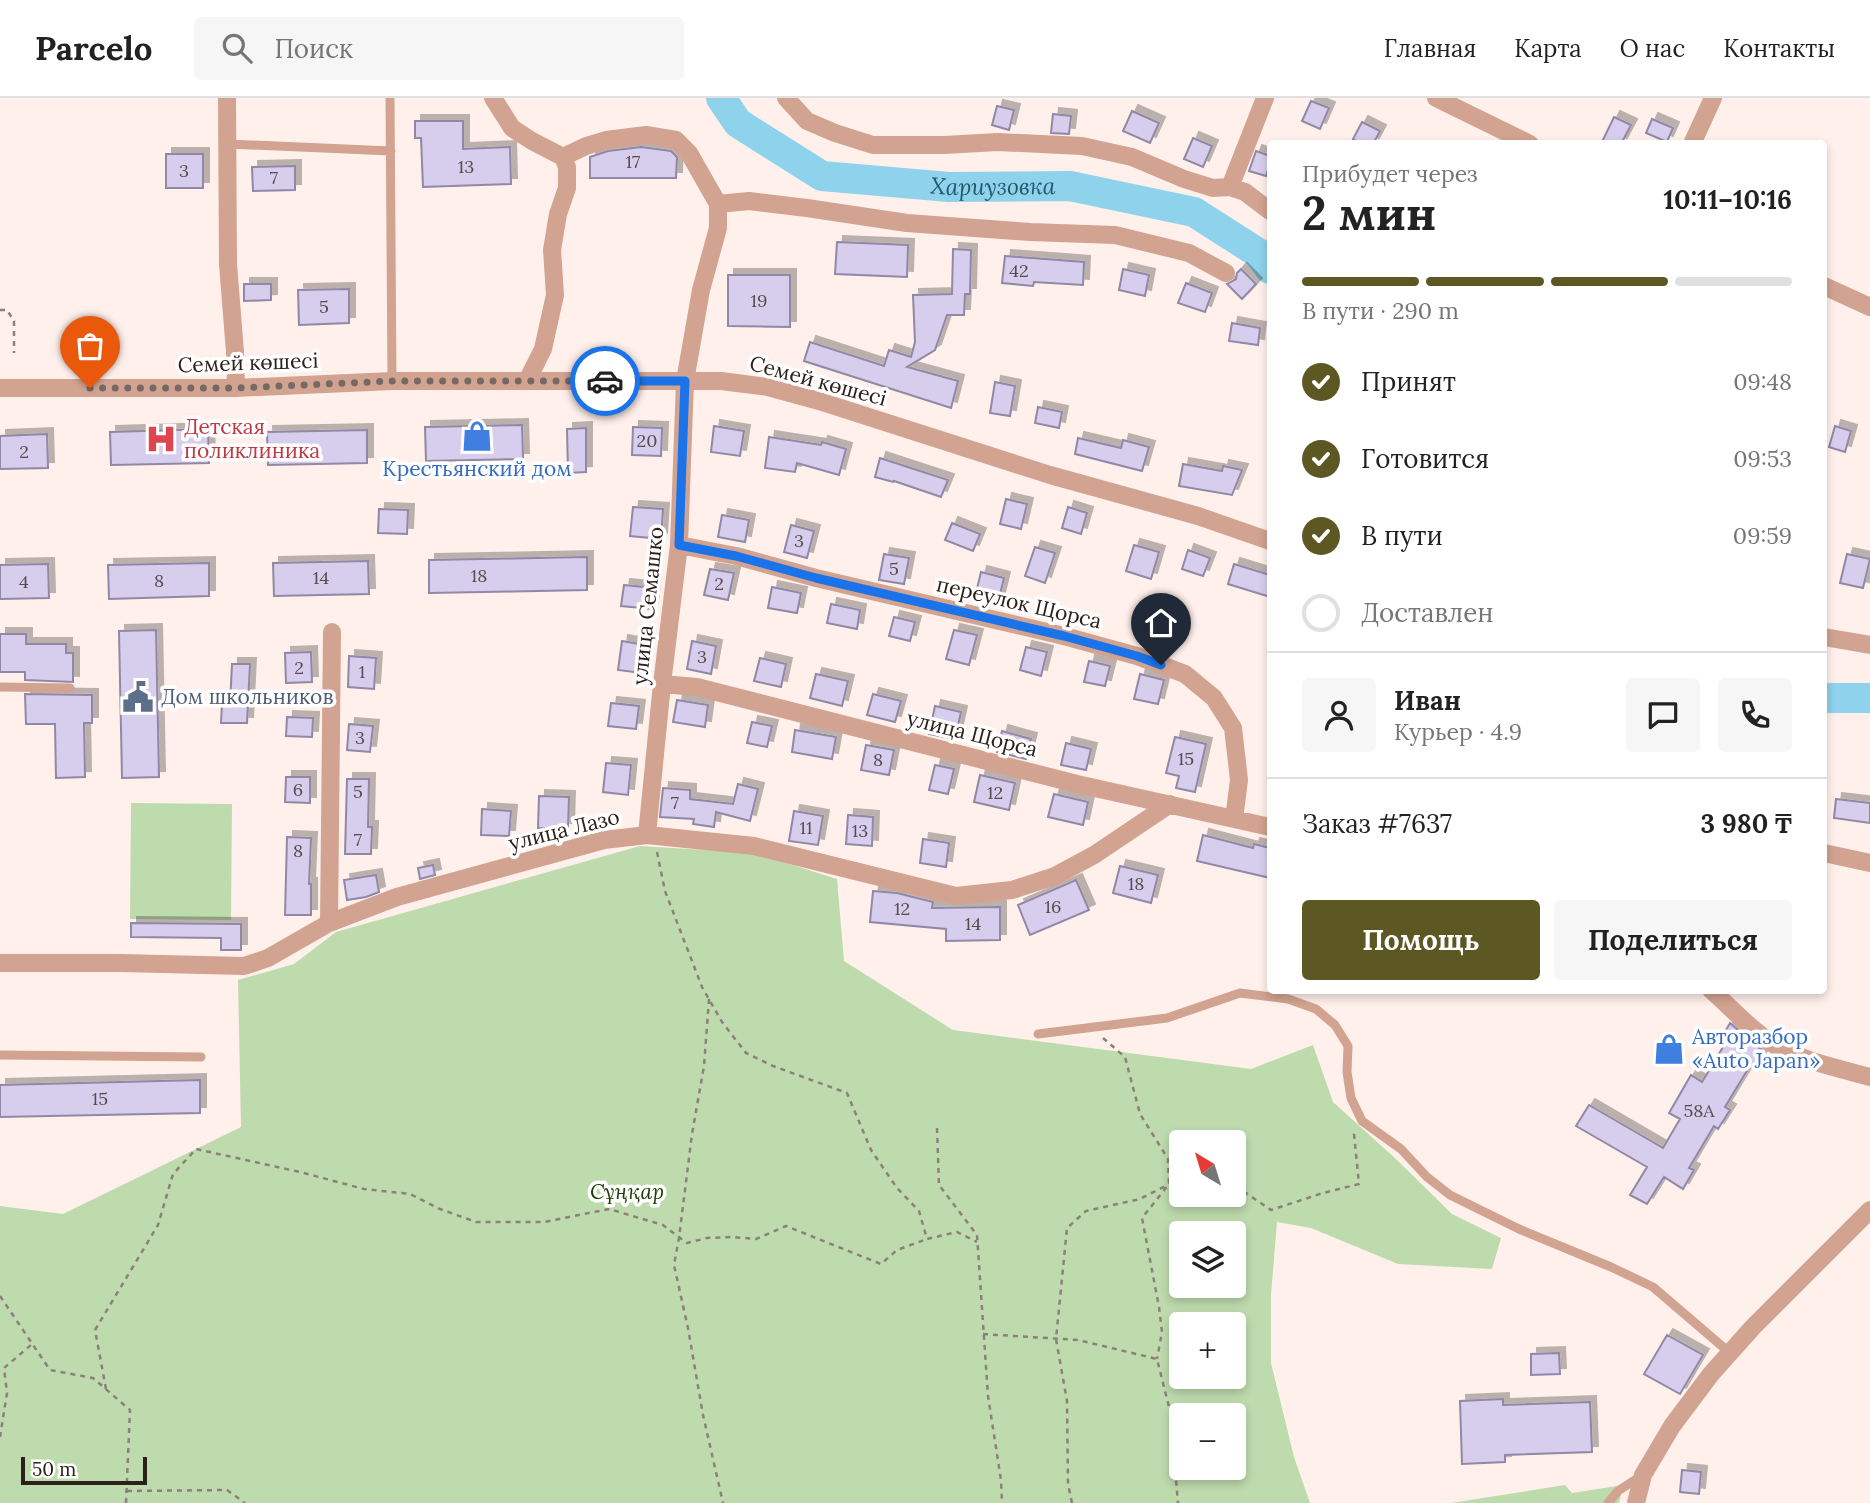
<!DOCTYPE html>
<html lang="ru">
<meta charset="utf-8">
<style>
:root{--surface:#fff;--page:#f6f6f6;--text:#222;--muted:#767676;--line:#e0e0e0;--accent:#5d5723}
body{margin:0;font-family:Lora,serif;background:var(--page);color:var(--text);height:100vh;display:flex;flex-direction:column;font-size:26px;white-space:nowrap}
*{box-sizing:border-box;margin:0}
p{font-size:23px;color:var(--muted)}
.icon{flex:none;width:38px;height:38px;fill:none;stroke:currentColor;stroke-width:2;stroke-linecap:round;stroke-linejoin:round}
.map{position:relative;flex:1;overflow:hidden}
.drawer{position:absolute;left:1267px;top:42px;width:560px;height:854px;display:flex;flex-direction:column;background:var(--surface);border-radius:7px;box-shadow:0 4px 10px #0003}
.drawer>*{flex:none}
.needle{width:46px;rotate:322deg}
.buttons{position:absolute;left:1169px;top:1032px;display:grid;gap:14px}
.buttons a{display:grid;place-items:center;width:77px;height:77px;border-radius:7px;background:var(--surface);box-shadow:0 4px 10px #0003;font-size:35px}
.scale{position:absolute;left:21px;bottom:18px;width:126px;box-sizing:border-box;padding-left:7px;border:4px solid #2c201b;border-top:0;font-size:19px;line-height:24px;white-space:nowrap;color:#2c201b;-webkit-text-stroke:5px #fff;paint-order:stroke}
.pin{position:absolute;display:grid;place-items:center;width:60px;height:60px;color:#fff;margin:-72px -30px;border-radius:50% 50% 50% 0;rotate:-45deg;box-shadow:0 0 7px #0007}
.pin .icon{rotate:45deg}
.courier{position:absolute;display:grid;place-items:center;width:70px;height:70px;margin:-35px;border:5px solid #1a73e8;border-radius:50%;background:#fff;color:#222;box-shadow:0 2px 9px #0007}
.head em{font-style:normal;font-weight:800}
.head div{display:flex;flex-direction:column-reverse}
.head{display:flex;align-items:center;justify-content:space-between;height:119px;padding:0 35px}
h1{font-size:46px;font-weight:800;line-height:52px}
.bar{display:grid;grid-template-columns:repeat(4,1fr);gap:10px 7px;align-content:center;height:84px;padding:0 35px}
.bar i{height:9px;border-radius:5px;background:var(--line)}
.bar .selected{background:var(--accent)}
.bar p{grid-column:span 4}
.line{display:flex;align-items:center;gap:18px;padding:0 35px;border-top:2px solid var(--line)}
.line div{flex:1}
.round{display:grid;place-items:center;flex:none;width:74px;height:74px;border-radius:7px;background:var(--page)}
ol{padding:0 35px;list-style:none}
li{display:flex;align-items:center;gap:21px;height:77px}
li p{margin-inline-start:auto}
li .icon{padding:7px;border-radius:50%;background:var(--accent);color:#fff;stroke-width:4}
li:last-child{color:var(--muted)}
li i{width:38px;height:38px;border:4px solid var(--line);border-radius:50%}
.action{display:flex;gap:14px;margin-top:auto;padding:14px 35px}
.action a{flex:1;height:80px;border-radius:7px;background:var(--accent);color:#fff;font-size:28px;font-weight:800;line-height:80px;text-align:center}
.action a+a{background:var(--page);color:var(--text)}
header{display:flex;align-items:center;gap:42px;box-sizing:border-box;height:98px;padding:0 35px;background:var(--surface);border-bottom:2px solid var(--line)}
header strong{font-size:33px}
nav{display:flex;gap:38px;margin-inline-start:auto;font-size:24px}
.search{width:490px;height:63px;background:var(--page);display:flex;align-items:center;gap:18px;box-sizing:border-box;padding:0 24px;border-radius:7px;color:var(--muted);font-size:26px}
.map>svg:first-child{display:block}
.green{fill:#bedbad;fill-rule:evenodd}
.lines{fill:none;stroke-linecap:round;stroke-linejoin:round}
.river{stroke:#8ed2ec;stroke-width:30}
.building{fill:#d6ceec;stroke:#9088a5;stroke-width:2;filter:url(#shadow)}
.path{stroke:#8d807b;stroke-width:2.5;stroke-dasharray:5 5;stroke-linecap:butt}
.lane{stroke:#d2a390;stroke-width:9}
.street{stroke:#d2a390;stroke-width:18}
.done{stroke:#766964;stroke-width:7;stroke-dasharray:0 12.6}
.route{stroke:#1a73e8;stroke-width:9}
.labels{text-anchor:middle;stroke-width:7;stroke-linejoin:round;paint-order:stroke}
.number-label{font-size:18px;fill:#564c4f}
.street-label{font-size:21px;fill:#2c201b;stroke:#fff}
.health-label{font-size:21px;fill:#be3a42;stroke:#fff;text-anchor:start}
.shop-label{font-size:21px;fill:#366cbe;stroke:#fff}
.service-label{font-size:21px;fill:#4e5e75;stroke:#fff;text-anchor:start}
.park-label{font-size:21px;font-style:italic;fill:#203d05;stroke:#fff}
.water-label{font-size:23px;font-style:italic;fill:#22596c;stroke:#fff}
</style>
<header>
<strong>Parcelo</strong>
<div class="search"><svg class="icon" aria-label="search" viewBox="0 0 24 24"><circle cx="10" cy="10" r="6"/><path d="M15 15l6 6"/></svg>Поиск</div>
<nav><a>Главная</a><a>Карта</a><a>О нас</a><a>Контакты</a></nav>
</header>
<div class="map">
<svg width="1870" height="1405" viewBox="0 0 1870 1405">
<defs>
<filter id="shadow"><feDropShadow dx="6" dy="-6" stdDeviation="0" flood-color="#0004"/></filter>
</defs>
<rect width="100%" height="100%" fill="#fff0eb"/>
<!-- green -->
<path class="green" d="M131,705L232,706L231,822L130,821Z
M640,748L755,755L837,781L844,863L953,932L1251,971L1313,947L1333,1004L1396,1061L1452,1116L1501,1140L1492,1171L1398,1166L1311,1130L1277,1124L1271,1197V1265L1294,1359L1310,1405H0V1108L63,1116L241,1029L238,882L294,866L336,834ZM1181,1045H1234V1097H1181ZM1181,1136H1234V1188H1181ZM1181,1227H1234V1279H1181ZM1181,1318H1234V1370H1181Z
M1565,1387L1572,1395L1623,1387L1619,1405H1451Z"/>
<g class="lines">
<!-- river -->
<g class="river">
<path id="s1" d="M721,0L738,25L822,78L949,89L1070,88L1194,114L1258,155L1270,171"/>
<path d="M1824,600H1870"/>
</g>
</g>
<!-- building -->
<path class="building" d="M1311,3L1329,10L1320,31L1302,23Z
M997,8L1014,12L1009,32L992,27Z
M1132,13L1159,25L1150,45L1123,33Z
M1053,16L1071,18L1069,36L1051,35Z
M1614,19L1631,27L1621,46H1601Z
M1652,21L1673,30L1667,44L1646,35Z
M415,23H463V51L510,49L511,86L423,89L421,40H415Z
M1362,24L1380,33L1373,46H1362L1353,41Z
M1193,40L1212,48L1203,69L1184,61Z
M641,49L671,53L677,59L676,80H590V59L608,53Z
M1256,53L1270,58V65L1266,78L1249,73Z
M166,56H203V90H166Z
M295,68V92L253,93L252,69Z
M837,144L908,147L907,179L835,176Z
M953,151L971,152L970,196H965L964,217H947L935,252L907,269L958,283L951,310L804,263L810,244L884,268L889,252L911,259L915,244L913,197L952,196Z
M1005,158L1084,164L1083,187L1034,184L1033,188L1002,185Z
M1123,171L1149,177L1145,198L1119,192Z
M1241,171L1256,186L1242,201L1227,186L1236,181L1237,175Z
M728,177H790V229L728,228Z
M1186,185L1212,195L1205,214L1178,205Z
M244,186H271V202L244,203Z
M349,191V225L299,227L298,192Z
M1232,225L1260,230L1258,247L1229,243Z
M995,284L1015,288L1010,318L990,315Z
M1038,309L1062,314L1059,330L1035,325Z
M522,327L523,361L426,363L425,329Z
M714,328L744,333L740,358L711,354Z
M1835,328L1851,333L1845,354L1829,349Z
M633,329L662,330L661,358L632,357Z
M586,330V374L568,375L567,331Z
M208,331L209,365L111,367L110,334Z
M367,332V365L268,367L267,334Z
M47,336L48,370L0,371V338Z
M769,339L821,347L822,344L846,351L839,377L797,365L795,374L765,370Z
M1078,340L1121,350L1123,342L1149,349L1142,373L1075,356Z
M880,360L948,382L941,399L894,383L893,384L875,379Z
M1183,366L1222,373L1223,368L1242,372L1232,397L1179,388Z
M1006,401L1027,406L1021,431L1000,426Z
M633,409L663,411L661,441L630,438Z
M1068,409L1087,415L1081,436L1062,430Z
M379,411L408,412L407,436L378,435Z
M722,417L749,422L745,444L718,439Z
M952,425L980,436L973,453L945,442Z
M791,427L814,433L807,460L784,454Z
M1134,447L1159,454L1151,481L1126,473Z
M1035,449L1055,455L1045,485L1025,478Z
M1188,452L1210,460L1203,478L1182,471Z
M884,456L909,460L904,486L879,482Z
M1847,456L1870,461L1863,490L1840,485Z
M587,459V492L429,495V462Z
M368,463L369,496L274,498L273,465Z
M209,465V498L109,501L108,467Z
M48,466L49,500L0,501V467Z
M1234,466L1270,477V499L1228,486Z
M710,471L734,475L728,502L704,497Z
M981,474L1004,480L997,508L974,503Z
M624,487L654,490L652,511L621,508Z
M772,489L801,495L797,515L768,510Z
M831,506L860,512L857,531L827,525Z
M894,519L915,524L910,543L889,538Z
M156,532L159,679L122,680L119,533Z
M954,532L977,537L969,567L946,561Z
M0,536H26V546H66V555H73V584L25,582V574H0Z
M622,543L645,547L641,575L618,572Z
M692,543L716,548L711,576L687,571Z
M1026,549L1047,554L1041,578L1020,572Z
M311,554L312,584L286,585L285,555Z
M349,558L376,560L374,591L348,589Z
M760,560L786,566L781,589L754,583Z
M1089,563L1110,568L1105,588L1084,584Z
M232,566H250L247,625H221L222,605L230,606Z
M816,576L848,583L842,608L810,600Z
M1140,576L1164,582L1158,606L1134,601Z
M25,596L92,597V625H84L85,679L56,680L55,626H26Z
M873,596L901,603L895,624L867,617Z
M677,602L708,607L705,629L673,624Z
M611,605L639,608L636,631L608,628Z
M935,608L961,614L955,641L929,636Z
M287,619L313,620L312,639L286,638Z
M752,624L772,628L767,649L747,645Z
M349,626L373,628L370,654L347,652Z
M795,632L836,639L832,661L792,654Z
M1002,633L1031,641L1026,661L997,654Z
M1175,639L1206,646L1195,694L1176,690L1179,678L1166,675Z
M1066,645L1091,651L1086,672L1061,667Z
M866,647L894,652L889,677L861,672Z
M606,665L631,667L628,697L603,694Z
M935,667L954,671L948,696L929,692Z
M980,677L1015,685L1009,712L974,704Z
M286,679H310V705L285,704Z
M347,681H369L368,729H372L371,756H345Z
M738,686L758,691L750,723L716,714L714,729L693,726L694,721L660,719L663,690L690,692V701L733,706Z
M1054,696L1088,704L1083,727L1048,719Z
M539,698L569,699L568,731L538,730Z
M1836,701L1870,705V725L1834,720Z
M482,711L511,713L509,738L481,737Z
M794,713L823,718L818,747L789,743Z
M848,717L873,719L872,748L846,746Z
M1203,737L1253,750L1254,746L1270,750V780L1197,763Z
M287,739L311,740L309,786H311V817H285Z
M923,741L949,745L946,769L920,765Z
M433,767L435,777L420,781L418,770Z
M1120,768L1158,777L1151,805L1113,795Z
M376,777L379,794L366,799L347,802L344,782Z
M1076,782L1089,812L1030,837L1018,807Z
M873,793L897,795L933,804L932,810L1000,809V842L946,843V831L870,824Z
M131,825L241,826V852H221V840L131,839Z
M1730,925L1764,954L1755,968L1751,966L1725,1009L1730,1012L1718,1031L1714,1028L1689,1070L1694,1072L1683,1091L1664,1079L1647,1106L1630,1097L1647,1069L1576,1028L1589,1007L1663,1050L1680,1021L1669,1015L1691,977L1702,984L1723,949L1718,946Z
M200,982V1015L0,1019V987Z
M1667,1237L1703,1257L1680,1296L1644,1276Z
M1559,1255L1560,1276L1531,1277V1256Z
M1503,1301V1307L1590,1304L1592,1354L1505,1357V1364L1462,1366L1460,1303Z
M1682,1372L1701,1374L1699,1396L1680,1394Z"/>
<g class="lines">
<!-- path -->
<path class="path" d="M0,212H7L14,223V255
M657,754L665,793L702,889L722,924L746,955L773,968L847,995L871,1052L897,1090L919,1113L927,1141L957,1134L977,1144
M709,901L704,968L692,1036L679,1140L674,1167L688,1230L703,1317L723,1405
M1103,940L1125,959L1140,1016L1168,1061L1169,1086L1142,1120L1159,1209L1162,1234L1157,1261
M937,1030L939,1087L977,1137L988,1298L1001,1382L1002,1405
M1234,1092L1243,1093L1271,1112L1323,1095L1359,1086L1354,1036L1356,1033
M0,1198L50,1272L93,1280L130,1312L126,1405
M983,1236L1078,1242L1157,1261L1170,1313L1178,1405
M106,1291L95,1232L158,1127L173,1076L196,1051L300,1074L364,1091L410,1096L440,1111L476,1124H544L609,1111L663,1127L687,1145L707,1140L733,1139L756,1141L786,1128L881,1166L897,1152L927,1141
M0,1339L7,1295L4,1270L31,1247
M127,1393L227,1392L245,1405
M1072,1405L1068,1386L1067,1303L1056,1241L1067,1130L1086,1113L1140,1101L1177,1082L1181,1083"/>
<!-- lane -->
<path class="lane" d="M390,1L392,283
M228,46L391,53
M0,589L70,590
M1038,936L1167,920L1240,895L1288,901L1316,911L1335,927L1348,948L1347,974L1351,1000L1362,1023L1401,1051L1427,1079L1450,1097L1519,1131L1611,1169L1653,1189L1730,1255
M0,957L201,959
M1608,1405L1618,1393L1641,1378"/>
<!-- street -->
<path class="street" d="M227,0L228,166L235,254L236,290
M493,0L512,30L532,43L563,59L567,69V90L558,116L552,152L555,197L543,251L527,283
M786,0L807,23L835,35L873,47H944L998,44L1082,48L1132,59L1184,81L1213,90L1230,89L1245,94L1270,113
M1436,0L1530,46
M1692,46L1713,0
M563,59L586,48L606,42L646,37L676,42L689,55L718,106V130L701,192L685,283L679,447L662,586L647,737
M1230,89L1265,0
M718,106L749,103L807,110L907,125L1030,134L1115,137L1189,155L1226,175
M1824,188L1870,209
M0,290H236L392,283H721L768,289L819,303L1050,377L1198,418L1270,443
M679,447L736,458L816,480L1064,538L1137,558L1185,576L1214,600L1233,630L1239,682L1234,721
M1824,539L1870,547
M662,586L697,589L1077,686L1270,729
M1824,755L1870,765
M329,825L332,534
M0,865H121L244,868L268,860L329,825L397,799L604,742L647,737L754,748L956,798L1012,792L1055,778L1094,757L1170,706
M1711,892C1734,912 1755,937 1782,951C1809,964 1841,971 1870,979
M1636,1405L1643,1377L1672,1328L1711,1276L1753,1229L1870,1112"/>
</g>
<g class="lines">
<!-- done -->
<path class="done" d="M90,290H236L393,283H605"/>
<!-- route -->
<path class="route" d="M605,283H685L679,447L736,458L816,480L1064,538L1137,558L1161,567"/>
</g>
<!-- icons -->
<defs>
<symbol id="shop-bare" viewBox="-9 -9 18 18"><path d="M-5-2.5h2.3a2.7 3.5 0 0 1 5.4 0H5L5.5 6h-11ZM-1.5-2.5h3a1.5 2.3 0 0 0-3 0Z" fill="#3f7fe0" stroke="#fff" stroke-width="2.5" paint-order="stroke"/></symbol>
<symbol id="hospital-bare" viewBox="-9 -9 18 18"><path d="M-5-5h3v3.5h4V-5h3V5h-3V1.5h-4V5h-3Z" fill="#e0444e" stroke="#fff" stroke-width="2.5" paint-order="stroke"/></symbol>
<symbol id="civic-bare" viewBox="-9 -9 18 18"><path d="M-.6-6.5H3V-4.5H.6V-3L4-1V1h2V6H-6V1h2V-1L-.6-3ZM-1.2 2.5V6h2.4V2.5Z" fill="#5c6f8a" stroke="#fff" stroke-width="2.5" paint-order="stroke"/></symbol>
</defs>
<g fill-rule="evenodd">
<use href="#shop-bare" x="455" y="316" width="44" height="44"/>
<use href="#hospital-bare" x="139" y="319" width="44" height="44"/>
<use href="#civic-bare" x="116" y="577" width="44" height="44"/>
<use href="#shop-bare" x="1647" y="929" width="44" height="44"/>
</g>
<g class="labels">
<!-- number labels -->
<g class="number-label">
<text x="633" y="70">17</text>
<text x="466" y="75">13</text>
<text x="184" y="79">3</text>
<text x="274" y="86">7</text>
<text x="1019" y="179">42</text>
<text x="759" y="209">19</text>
<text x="324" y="215">5</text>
<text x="647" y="349">20</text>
<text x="24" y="360">2</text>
<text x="799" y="449">3</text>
<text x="894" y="477">5</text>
<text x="479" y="484">18</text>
<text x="321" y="486">14</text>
<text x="159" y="489">8</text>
<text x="24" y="490">4</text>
<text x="719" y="492">2</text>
<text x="702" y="565">3</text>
<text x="299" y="576">2</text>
<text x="362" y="580">1</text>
<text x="360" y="646">3</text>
<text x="1186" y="667">15</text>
<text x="878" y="668">8</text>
<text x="298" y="698">6</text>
<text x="358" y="700">5</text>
<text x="995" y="701">12</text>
<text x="675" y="711">7</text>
<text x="806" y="736">11</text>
<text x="860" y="739">13</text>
<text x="358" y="748">7</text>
<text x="298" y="759">8</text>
<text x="1136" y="792">18</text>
<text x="1053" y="815">16</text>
<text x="902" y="817">12</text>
<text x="973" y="832">14</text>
<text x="100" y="1007">15</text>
<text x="1699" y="1019">58А</text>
</g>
<!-- street labels -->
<g class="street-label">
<text transform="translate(248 265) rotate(-2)" y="7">Семей көшесі</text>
<text transform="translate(818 283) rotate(15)" y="7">Семей көшесі</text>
<text transform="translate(1019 505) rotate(13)" y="7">переулок Щорса</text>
<text transform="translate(648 508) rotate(-84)" y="7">улица Семашко</text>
<text transform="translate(972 636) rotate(14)" y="7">улица Щорса</text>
<text transform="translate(564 732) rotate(-14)" y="7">улица Лазо</text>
</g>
<!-- health labels -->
<g class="health-label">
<text x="184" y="336">Детская<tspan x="184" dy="24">поликлиника</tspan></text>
</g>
<!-- shop labels -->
<g class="shop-label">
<text x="477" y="378">Крестьянский дом</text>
<text x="1692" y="946" text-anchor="start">Авторазбор<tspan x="1692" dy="24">«Auto Japan»</tspan></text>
</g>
<!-- service labels -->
<g class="service-label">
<text x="161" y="606">Дом школьников</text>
</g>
<!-- park labels -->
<g class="park-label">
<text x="627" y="1101">Сұңқар</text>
</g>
<!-- water labels -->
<g class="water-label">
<text dy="8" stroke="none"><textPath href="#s1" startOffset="301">Хариузовка</textPath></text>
</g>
</g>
</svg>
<div class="buttons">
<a><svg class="needle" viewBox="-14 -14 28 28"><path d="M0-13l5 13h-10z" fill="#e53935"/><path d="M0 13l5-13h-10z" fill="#767676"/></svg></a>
<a><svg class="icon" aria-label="layers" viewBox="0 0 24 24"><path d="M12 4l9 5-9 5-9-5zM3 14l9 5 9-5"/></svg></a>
<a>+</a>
<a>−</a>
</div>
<div class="scale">50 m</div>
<div class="pin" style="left:90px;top:290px;background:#ea580c"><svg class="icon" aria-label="bag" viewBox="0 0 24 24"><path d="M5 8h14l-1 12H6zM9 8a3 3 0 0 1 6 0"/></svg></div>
<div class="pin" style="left:1161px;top:567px;background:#1f2937"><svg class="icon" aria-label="home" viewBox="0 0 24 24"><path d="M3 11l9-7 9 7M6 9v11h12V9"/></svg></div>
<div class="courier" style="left:605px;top:283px"><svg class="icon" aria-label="car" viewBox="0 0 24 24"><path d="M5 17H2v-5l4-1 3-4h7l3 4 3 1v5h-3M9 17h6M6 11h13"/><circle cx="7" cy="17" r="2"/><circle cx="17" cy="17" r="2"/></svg></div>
<section class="drawer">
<div class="head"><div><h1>2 мин</h1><p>Прибудет через</p></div><em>10:11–10:16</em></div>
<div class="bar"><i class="selected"></i><i class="selected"></i><i class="selected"></i><i></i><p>В пути · 290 m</p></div>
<ol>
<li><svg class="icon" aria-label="check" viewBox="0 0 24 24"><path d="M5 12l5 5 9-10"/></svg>Принят<p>09:48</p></li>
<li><svg class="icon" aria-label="check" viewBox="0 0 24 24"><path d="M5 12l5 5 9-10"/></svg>Готовится<p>09:53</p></li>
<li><svg class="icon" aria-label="check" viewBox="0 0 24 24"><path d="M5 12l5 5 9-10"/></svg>В пути<p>09:59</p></li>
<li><i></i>Доставлен</li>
</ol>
<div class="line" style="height:126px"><a class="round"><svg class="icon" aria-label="person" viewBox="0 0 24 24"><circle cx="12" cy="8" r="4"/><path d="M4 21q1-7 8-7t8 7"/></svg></a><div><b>Иван</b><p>Курьер · 4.9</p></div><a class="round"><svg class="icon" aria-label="chat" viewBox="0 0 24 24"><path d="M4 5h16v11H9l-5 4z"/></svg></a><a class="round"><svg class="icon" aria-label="phone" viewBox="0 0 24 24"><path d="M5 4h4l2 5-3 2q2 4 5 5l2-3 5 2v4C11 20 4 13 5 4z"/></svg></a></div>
<div class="line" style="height:91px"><div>Заказ #7637</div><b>3 980 ₸</b></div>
<div class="action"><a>Помощь</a><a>Поделиться</a></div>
</section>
</div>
